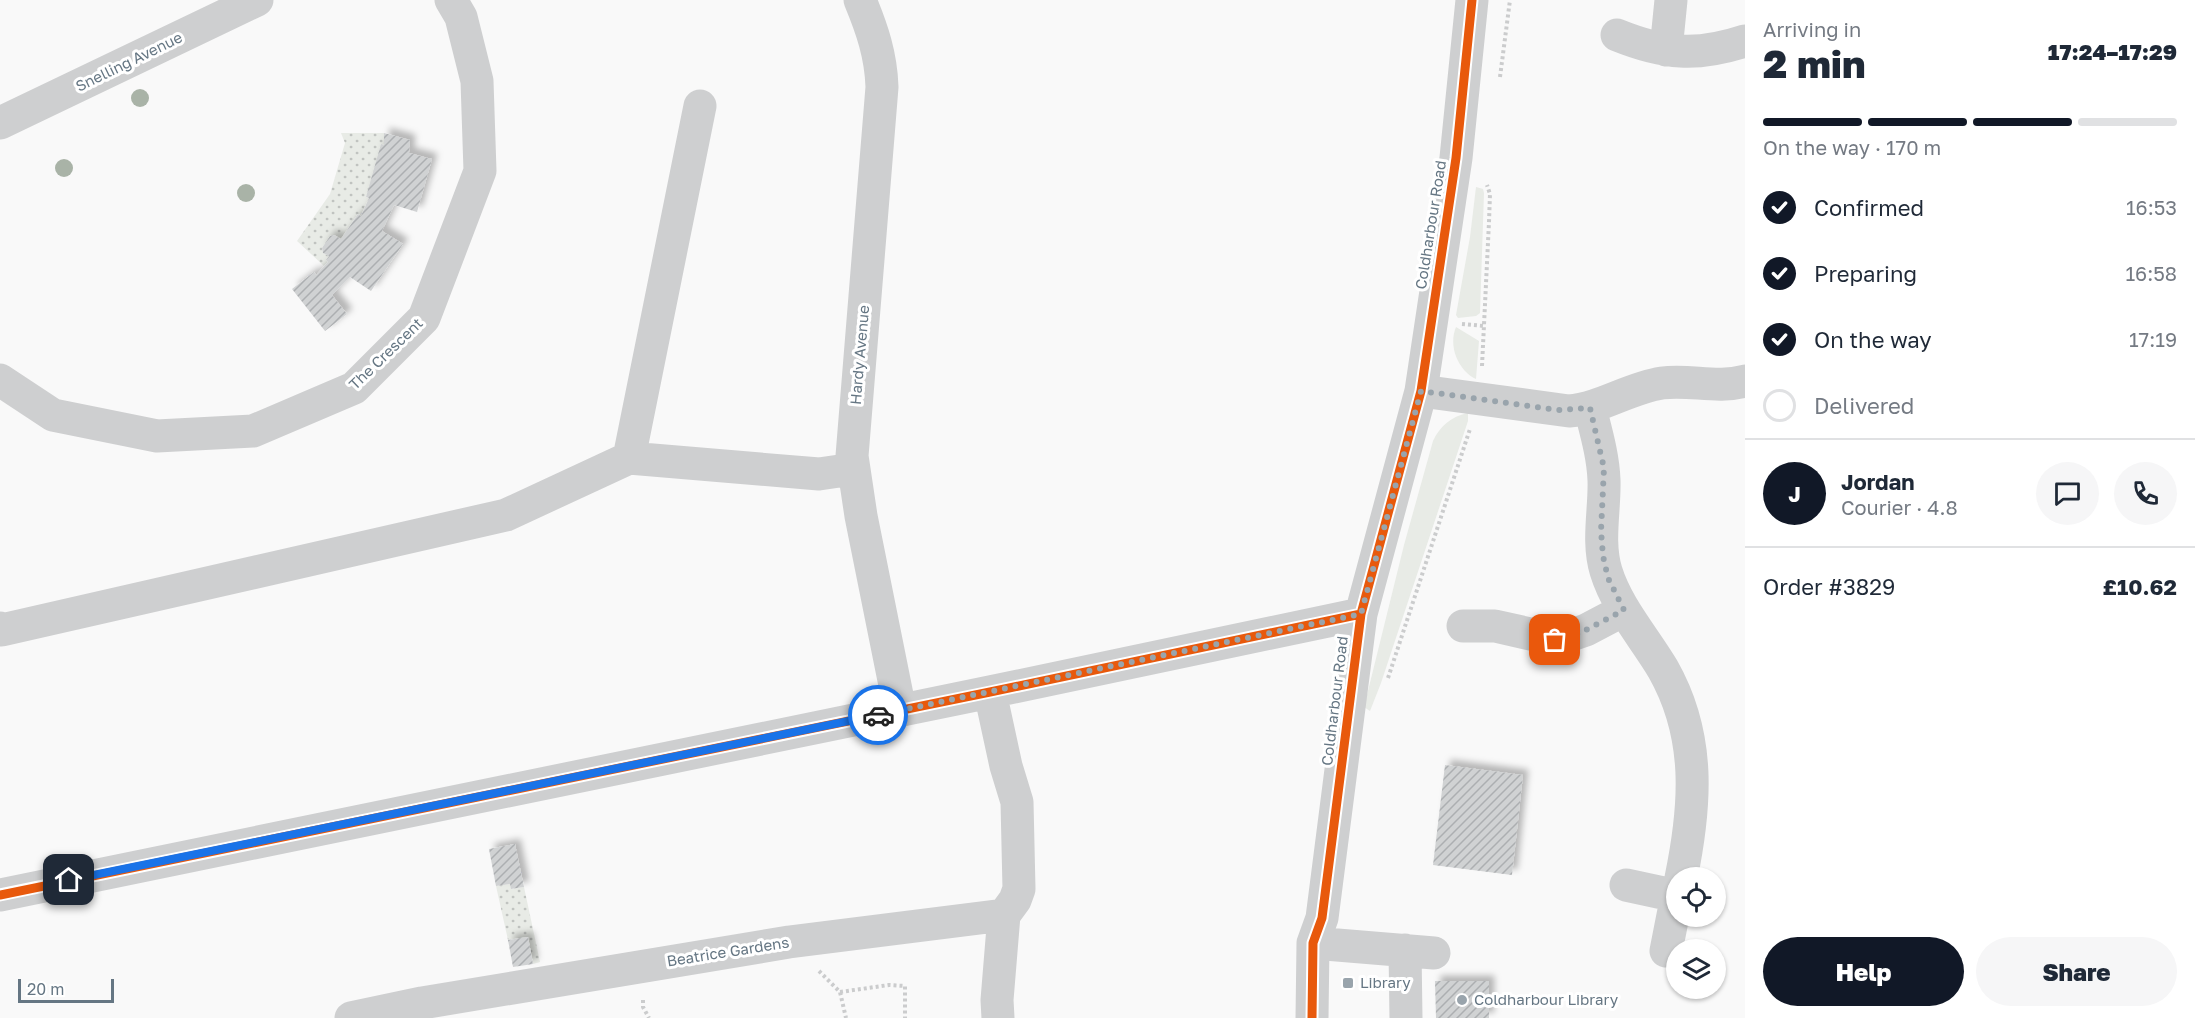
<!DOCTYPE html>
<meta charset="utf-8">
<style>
:root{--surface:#fff;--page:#f6f6f7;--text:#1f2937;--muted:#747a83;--line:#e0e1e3;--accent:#111827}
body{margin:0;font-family:"Golos Text",sans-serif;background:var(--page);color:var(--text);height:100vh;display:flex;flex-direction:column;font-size:22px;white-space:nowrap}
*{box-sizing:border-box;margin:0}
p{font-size:20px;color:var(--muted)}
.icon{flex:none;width:33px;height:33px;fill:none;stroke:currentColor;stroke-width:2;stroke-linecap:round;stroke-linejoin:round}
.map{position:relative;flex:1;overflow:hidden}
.drawer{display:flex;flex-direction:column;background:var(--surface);width:450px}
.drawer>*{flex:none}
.buttons{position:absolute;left:1666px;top:867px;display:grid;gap:12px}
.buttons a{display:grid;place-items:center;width:60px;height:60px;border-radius:50%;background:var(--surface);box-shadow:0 2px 4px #0004;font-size:30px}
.scale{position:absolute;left:18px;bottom:15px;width:96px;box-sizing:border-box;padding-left:6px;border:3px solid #657683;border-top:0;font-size:16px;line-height:21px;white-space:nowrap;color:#657683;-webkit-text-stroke:4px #fff;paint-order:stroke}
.pin{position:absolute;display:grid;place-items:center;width:51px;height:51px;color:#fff;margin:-26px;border-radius:12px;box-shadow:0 3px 9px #0006}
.courier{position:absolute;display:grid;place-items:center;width:60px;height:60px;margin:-30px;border:4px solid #1a73e8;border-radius:50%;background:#fff;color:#222;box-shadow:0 2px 8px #0007}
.summary em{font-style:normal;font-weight:800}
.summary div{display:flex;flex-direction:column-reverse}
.summary{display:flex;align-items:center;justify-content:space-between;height:102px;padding:0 18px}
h1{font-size:39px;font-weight:800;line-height:45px}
.bar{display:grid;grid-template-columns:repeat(4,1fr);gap:9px 6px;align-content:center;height:72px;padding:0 18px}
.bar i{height:8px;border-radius:4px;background:var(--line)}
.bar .current{background:var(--accent)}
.bar p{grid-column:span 4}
.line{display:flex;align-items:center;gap:15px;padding:0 18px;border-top:2px solid var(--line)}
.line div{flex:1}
.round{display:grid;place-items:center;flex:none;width:63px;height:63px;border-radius:32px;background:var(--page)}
ol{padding:0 18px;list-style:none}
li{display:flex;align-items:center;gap:18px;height:66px}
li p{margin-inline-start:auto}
li .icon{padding:6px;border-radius:50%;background:var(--accent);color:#fff;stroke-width:4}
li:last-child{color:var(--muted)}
li i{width:33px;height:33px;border:3px solid var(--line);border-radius:50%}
.primary-button{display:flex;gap:12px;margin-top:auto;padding:12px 18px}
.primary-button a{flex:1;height:69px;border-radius:36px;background:var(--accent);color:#fff;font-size:24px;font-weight:800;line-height:69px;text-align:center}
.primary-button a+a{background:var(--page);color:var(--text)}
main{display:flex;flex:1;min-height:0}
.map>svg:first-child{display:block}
.green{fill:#e8ebe6}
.garden{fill:url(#garden-dots)}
.building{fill:url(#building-hatch);filter:url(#shadow)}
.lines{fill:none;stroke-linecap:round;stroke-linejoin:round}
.path{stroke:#cbcccd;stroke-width:4;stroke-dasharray:3 3;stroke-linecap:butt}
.minor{stroke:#cecfd0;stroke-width:33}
.cycleway-casing{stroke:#fff;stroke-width:13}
.cycleway{stroke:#e8590c;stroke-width:9}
.tree{fill:#a9b3a7}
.done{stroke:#99a4ac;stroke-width:6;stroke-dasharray:0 10.8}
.route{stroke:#1a73e8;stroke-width:8}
.poi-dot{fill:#99a4ac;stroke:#fff;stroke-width:2}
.labels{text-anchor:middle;stroke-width:6;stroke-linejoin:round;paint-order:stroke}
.street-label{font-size:15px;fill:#657683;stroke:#fff}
.poi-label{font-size:15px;fill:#657683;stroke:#fff;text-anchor:start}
</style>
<main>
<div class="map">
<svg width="1745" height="1018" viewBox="0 0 1745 1018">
<defs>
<pattern id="garden-dots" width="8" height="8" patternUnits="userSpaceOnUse" patternTransform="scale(1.5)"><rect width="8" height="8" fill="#e8ebe6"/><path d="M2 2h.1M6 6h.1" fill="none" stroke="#c0c3c0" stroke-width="1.8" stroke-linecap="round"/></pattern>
<pattern id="building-hatch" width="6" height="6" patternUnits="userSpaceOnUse" patternTransform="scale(1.5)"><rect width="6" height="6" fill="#d0d2d3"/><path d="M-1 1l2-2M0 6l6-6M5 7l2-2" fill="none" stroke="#acafb1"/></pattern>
<filter id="shadow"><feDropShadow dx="5.5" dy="-5.5" stdDeviation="3" flood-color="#0004"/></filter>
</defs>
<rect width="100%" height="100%" fill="#f9f9f9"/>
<!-- green -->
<path class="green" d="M1476,187L1483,189L1484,193L1480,313L1476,316L1458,318L1456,315L1470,237Z
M1456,327L1479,341L1476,379C1458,370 1448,346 1456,327Z
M1468,413V421L1381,683L1370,711L1364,707L1404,545L1433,441C1440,426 1452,416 1468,413Z"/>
<!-- garden -->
<path class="garden" d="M341,133H384V145L366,197L369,198L361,216L358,214L341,239L334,235L331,236L322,248L323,253L329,256L326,260L328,262L324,266L297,241L330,194L345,143Z
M510,884L512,889L524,887L540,962L533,964L528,937L508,940L496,886Z"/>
<!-- building -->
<path class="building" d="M384,133L410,140L409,153L432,159L417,212L394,205L382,231L403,244L371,291L350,277L332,295L347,314L325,331L292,289L314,272L316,275L328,262L326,260L329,256L323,253L322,248L330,236L334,235L341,239L358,214L361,216L369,198L366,197L381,144L384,145Z
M1445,765L1523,775L1512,875L1433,865Z
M515,844L524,887L511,889L510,884L496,886L489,849Z
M528,937L533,964L513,967L508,940Z
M1435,981H1489V1018H1436Z"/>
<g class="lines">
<!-- path -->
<path class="path" d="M1500,77L1510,0
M1462,324L1484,326
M1482,366L1489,222L1490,194L1487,185
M1388,678L1470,429
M819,971L840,992L846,1018
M840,992L889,985L905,986V1018
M643,1000V1007L649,1018"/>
<!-- minor -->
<path class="minor" d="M860,0C872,29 881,55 882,87L852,456L861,516L900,710
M1617,35C1664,54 1697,57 1745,41
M1666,50L1671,0
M0,123L257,0
M0,380L53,415L157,436L253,431L354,388L424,318L480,171L477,81L461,17L451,0
M1421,391L1569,411C1602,408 1629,388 1662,383C1690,379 1717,389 1745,381
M1590,408C1596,432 1603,455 1604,480C1605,510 1597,541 1606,571C1617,607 1644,637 1663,669C1701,736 1696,805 1681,878
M629,458L819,474L853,469
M1463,626H1495L1557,640L1586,630L1624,610
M0,628L2,630L506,515L629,458L700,106
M990,692L1006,766L1017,802L1019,889L1015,900L1004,915
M1626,885L1677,896
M0,895L990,692L1361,614
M1313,943L1434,953
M1405,950L1406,1018
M1666,951L1677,895
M351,1018L422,1003L789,942L1004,915L997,1000L998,1018
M1312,1018L1313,943L1322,918L1361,614L1421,391L1456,158L1472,0"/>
<defs>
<path id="cycleway" d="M0,895L990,692L1361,614
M1312,1018L1313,943L1322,918L1361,614L1421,391L1456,158L1472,0"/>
</defs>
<!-- cycleway casing -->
<use href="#cycleway" class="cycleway-casing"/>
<!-- cycleway -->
<use href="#cycleway" class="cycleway"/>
</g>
<!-- trees -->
<g class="tree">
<circle cx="140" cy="98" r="9"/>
<circle cx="64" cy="168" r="9"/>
<circle cx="246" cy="193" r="9"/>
</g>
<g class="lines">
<!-- done -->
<path class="done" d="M878,715L1361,614L1421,391L1558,410L1590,408L1604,468L1601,531L1603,556L1608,578L1624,610L1578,634L1555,640"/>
<!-- route -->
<path class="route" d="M69,880L878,715"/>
</g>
<!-- markers -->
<g class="poi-dot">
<rect x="1342" y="977" width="12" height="12" rx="3"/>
<circle cx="1462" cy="1000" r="6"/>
</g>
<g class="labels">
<!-- street labels -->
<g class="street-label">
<text transform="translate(129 62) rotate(-26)" y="5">Snelling Avenue</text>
<text transform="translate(1431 225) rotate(-81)" y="5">Coldharbour Road</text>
<text transform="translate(386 354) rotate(-44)" y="5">The Crescent</text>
<text transform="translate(860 355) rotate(-85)" y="5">Hardy Avenue</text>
<text transform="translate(1335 701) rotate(-83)" y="5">Coldharbour Road</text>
<text transform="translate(728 952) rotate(-9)" y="5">Beatrice Gardens</text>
</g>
<!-- poi labels -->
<g class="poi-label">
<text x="1360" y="988">Library</text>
<text x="1474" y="1005">Coldharbour Library</text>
</g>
</g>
</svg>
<div class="buttons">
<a><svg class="icon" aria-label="locate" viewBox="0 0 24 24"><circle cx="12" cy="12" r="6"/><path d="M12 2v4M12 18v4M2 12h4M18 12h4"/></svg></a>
<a><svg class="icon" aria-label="layers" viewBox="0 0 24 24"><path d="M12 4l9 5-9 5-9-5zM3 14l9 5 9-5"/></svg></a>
</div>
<div class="scale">20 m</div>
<div class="pin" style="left:1555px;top:640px;background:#ea580c"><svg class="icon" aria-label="bag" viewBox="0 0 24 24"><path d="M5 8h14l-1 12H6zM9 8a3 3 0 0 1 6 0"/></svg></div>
<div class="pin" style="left:69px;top:880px;background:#1f2937"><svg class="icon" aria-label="home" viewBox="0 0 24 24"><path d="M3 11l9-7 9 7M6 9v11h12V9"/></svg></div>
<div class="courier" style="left:878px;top:715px"><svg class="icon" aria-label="car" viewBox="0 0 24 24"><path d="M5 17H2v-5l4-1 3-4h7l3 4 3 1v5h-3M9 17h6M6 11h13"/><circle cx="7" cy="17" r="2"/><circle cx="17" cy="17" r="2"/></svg></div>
</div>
<section class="drawer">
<div class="summary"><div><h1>2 min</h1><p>Arriving in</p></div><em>17:24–17:29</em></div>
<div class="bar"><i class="current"></i><i class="current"></i><i class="current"></i><i></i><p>On the way · 170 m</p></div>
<ol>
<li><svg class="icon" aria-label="check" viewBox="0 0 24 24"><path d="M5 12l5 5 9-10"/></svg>Confirmed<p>16:53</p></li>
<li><svg class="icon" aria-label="check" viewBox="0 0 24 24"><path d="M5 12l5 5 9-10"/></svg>Preparing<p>16:58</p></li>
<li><svg class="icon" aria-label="check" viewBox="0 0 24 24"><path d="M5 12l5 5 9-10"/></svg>On the way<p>17:19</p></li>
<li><i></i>Delivered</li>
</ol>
<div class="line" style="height:108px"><b class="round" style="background:var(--accent);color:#fff">J</b><div><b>Jordan</b><p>Courier · 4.8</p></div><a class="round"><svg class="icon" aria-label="chat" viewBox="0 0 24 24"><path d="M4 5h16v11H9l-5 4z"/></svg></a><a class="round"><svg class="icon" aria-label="phone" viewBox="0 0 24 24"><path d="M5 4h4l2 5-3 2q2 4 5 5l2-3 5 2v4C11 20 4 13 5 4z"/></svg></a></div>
<div class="line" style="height:78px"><div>Order #3829</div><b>£10.62</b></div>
<div class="primary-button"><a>Help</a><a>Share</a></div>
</section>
</main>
